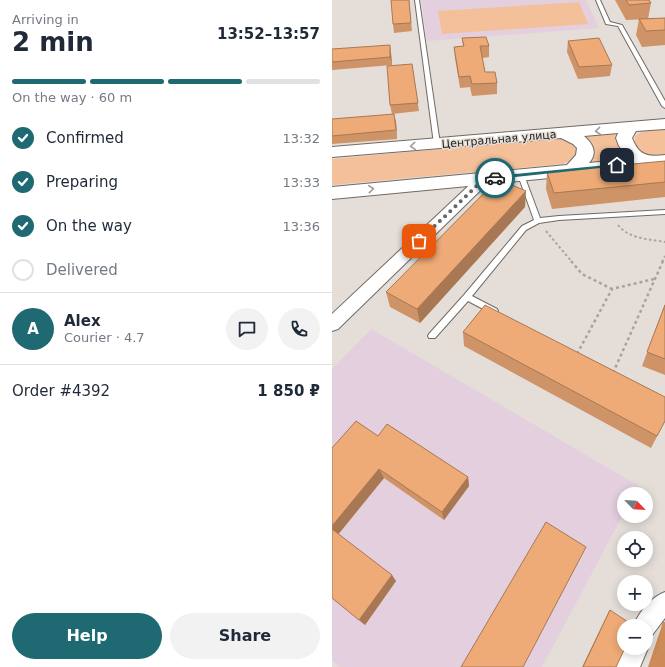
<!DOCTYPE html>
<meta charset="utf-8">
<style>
:root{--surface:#fff;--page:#f2f2f3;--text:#1f2937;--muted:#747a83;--line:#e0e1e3;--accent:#1f6973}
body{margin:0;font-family:"DejaVu Sans",sans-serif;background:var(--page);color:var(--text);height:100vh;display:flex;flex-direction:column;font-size:15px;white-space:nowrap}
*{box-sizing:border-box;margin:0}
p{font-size:13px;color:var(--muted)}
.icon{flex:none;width:22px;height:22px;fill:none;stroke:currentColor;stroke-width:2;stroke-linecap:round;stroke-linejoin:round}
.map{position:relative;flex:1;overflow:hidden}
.drawer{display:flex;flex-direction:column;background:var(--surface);width:332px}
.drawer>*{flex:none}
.needle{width:26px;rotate:115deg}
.fabs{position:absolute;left:285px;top:487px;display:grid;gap:8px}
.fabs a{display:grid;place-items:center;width:36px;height:36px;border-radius:50%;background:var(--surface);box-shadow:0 2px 10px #0003;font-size:20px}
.pin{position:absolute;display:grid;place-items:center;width:34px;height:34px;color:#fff;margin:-17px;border-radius:8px;box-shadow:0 2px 6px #0006}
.courier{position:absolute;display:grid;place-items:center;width:40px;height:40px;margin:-20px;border:3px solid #1f6973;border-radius:50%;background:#fff;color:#222;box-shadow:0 1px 5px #0007}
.overview em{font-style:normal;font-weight:700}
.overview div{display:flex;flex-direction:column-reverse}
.overview{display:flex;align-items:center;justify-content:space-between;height:68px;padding:0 12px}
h1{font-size:26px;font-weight:700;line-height:30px}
.bar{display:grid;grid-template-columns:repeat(4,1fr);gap:6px 4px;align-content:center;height:48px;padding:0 12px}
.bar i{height:5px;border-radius:3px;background:var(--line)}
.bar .current{background:var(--accent)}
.bar p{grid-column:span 4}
.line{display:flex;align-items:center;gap:10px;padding:0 12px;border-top:1px solid var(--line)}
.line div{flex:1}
.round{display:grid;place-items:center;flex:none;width:42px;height:42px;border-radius:21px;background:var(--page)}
ol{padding:0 12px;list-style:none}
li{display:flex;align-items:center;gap:12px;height:44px}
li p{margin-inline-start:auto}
li .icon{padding:4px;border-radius:50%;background:var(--accent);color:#fff;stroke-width:4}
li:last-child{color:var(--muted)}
li i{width:22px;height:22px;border:2px solid var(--line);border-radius:50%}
.primary-button{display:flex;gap:8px;margin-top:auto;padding:8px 12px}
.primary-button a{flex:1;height:46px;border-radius:24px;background:var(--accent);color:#fff;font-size:16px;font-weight:700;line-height:46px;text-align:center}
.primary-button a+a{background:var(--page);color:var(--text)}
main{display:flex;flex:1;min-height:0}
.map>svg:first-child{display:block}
.commercial{fill:#e3cfde}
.green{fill:#f3c09a}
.forest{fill:#cc8b58}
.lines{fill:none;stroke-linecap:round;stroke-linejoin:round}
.lane-casing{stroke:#706a65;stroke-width:2}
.street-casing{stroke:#706a65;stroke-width:2}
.secondary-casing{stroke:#706a65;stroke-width:2}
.path-far1{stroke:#a9a39e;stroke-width:2;stroke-dasharray:2.5 2.5;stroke-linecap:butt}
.path{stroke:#a9a39e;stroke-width:2.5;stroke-dasharray:3 3;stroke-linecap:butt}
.lane{fill:#fff;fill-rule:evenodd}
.street{fill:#fff;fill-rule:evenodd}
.secondary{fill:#fff;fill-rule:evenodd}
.wall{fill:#ce9366}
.shaded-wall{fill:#a77853}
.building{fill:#efab77;stroke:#a77853}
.oneway{stroke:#9e9c9c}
.route{fill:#1f6973}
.done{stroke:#6a6562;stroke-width:4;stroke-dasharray:0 7.2}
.labels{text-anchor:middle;stroke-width:3;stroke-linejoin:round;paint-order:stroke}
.far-street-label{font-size:11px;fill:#272422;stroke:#e5ded8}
</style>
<main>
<section class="drawer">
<div class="overview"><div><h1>2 min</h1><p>Arriving in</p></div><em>13:52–13:57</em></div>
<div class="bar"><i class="current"></i><i class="current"></i><i class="current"></i><i></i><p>On the way · 60 m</p></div>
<ol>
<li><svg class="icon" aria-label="check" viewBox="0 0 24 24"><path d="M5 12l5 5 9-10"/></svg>Confirmed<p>13:32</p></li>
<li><svg class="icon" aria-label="check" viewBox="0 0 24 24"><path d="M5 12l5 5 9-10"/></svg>Preparing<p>13:33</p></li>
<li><svg class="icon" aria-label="check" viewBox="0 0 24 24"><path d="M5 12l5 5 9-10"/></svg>On the way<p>13:36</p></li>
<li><i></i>Delivered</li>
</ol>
<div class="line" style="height:72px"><b class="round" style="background:var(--accent);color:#fff">A</b><div><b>Alex</b><p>Courier · 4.7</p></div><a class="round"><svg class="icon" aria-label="chat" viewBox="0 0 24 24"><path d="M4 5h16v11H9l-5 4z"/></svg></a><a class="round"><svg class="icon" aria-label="phone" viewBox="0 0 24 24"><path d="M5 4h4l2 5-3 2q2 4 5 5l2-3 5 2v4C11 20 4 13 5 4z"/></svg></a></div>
<div class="line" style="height:52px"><div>Order #4392</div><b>1 850 ₽</b></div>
<div class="primary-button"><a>Help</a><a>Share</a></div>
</section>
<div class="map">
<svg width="333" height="667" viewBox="0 0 333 667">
<rect width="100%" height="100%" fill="#e5ded8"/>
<!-- commercial -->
<path class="commercial" d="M89,0H254L267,28L95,41Z
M39,329L307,486L302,494H292V513L210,667H8L0,660V369Z"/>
<!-- green -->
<path class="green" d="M247,2L256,24L110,34L106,11Z
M333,129V157C318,158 313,156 303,146V136L312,130Z
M289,133L300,160L256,162L249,136Z
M226,138L236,141L246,150L244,159L230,164L0,185V159Z"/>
<!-- forest -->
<path class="forest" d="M331,622H333V667H316Z"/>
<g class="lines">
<defs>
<path id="lane" d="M83,0H87L108,144L105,146L102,144Z
M264,0H268L278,22L290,25L333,101V108L330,106L286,26L274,24Z
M189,173L192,175L208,218L227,216L333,210V214L227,220L207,223L194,230L140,296L165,309L166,311L165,313H159L136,301L103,338H97L96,336L97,334L132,295L190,226L202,220L186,175Z"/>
<path id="street" d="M152,174L157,176L159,179L157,182L6,329L0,331V314L147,176Z
M333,592V618L321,634L314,637V626H301C308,611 318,598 333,592Z
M314,644L316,648L308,667H284L292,648H314Z"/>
<path id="secondary" d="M333,119V129L304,131L300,138C307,156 316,157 333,155V167L0,199V187L235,165L244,155L245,148L241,144L229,138L0,157V147ZM286,133L284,138L287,146L297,159L257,163C266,153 261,144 252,136Z"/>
</defs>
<!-- lane casing -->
<use href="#lane" class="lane-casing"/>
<!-- street casing -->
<use href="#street" class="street-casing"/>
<!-- secondary casing -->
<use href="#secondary" class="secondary-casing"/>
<!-- path-far1 -->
<path class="path-far1" d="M286,225C297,239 317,239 333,242
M214,231L240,262
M330,262L333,256"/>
<!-- path -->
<path class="path" d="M239,261L250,274L280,289
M245,354L280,289L322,279
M281,373L331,261"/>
<!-- lane -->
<use href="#lane" class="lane"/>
<!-- street -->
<use href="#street" class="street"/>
<!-- secondary -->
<use href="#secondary" class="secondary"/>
</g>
<!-- wall -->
<path class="wall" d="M77,0L80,31L62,33L61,24Z
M283,0H317L319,3L316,19L294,20Z
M333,18V45L310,47L304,35L307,19Z
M130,38L157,46V57L150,58L153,72L165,83V94L140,96L138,87L128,88L123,58L122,47L131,46Z
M236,41L280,65L278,76L246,79L235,52Z
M0,49L59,53L60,65L0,70Z
M80,64L87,111L60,114L58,105Z
M0,119L64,122L65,139L0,144Z
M333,161V197L220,209L214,189L215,172Z
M193,207L88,323L58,307L54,292Z
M333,304V375L310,366Z
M131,332L333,421L319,448L132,346Z
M46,436L136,477L137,486L112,520L52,478L6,534L64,581L33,625L0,598V448Z
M278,610L284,667H250L277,611Z"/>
<!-- shaded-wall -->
<path class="shaded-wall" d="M58,45L59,53L60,65L58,57Z
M62,114L64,122L65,139L64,130Z
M194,191L193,207L88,323L85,309Z
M47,469L52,478L5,536L0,530V526Z
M136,477L137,486L112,520L110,512Z
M60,575L64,581L33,625L27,620Z"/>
<!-- building -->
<path class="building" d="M59,0H77L79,23L61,24Z
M294,0H317L319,3L297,5Z
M333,18V30L314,31L307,19Z
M154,37L157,46H148L153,72H163L165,83L140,84L138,76L127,77L122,47L132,46L130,38Z
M267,38L280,65L247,67L236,41Z
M58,45V57L0,62V49Z
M80,64L86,103L58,105L55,66Z
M62,114L64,130L0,136V119Z
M333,161V182L222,193L215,172Z
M166,179L194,191L85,309L54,292Z
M153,305L333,397V421L325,436L131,332Z
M333,305V359L315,352Z
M24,421L46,436L55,424L136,477L110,512L47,469L0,526V448Z
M214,522L254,547L191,667H129Z
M0,529L60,575L27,620L0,598Z
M278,610L302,626H292V648H293L284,667H251Z"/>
<!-- one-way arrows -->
<defs><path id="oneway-chevron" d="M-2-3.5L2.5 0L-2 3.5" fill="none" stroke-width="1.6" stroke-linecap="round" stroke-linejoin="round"/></defs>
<g class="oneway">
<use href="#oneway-chevron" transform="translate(266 131) rotate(174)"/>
<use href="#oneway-chevron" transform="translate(81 146) rotate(175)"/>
<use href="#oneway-chevron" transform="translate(39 189) rotate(-5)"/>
</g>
<!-- route -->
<path class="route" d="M285,164L287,165V166L163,179L161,178L163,176Z"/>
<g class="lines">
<!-- done -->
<path class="done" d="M87,241L152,179L163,178"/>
</g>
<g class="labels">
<!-- far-street labels -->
<g class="far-street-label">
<text transform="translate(167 139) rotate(-5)" y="4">Центральная улица</text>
</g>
</g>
</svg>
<div class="fabs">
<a><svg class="needle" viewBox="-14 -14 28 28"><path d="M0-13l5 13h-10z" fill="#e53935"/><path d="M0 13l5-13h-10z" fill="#747a83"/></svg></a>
<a><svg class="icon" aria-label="locate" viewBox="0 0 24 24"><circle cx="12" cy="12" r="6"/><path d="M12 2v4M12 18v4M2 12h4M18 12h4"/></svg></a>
<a>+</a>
<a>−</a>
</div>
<div class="pin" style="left:87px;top:241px;background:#ea580c"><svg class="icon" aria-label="bag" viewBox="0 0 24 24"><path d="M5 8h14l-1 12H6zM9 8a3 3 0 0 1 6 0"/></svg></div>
<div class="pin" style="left:285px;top:165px;background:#1f2937"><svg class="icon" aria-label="home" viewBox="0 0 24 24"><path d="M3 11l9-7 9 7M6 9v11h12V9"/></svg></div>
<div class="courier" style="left:163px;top:178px"><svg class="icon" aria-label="car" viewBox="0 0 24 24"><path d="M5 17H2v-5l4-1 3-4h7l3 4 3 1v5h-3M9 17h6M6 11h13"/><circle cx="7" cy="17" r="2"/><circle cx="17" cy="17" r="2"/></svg></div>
</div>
</main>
